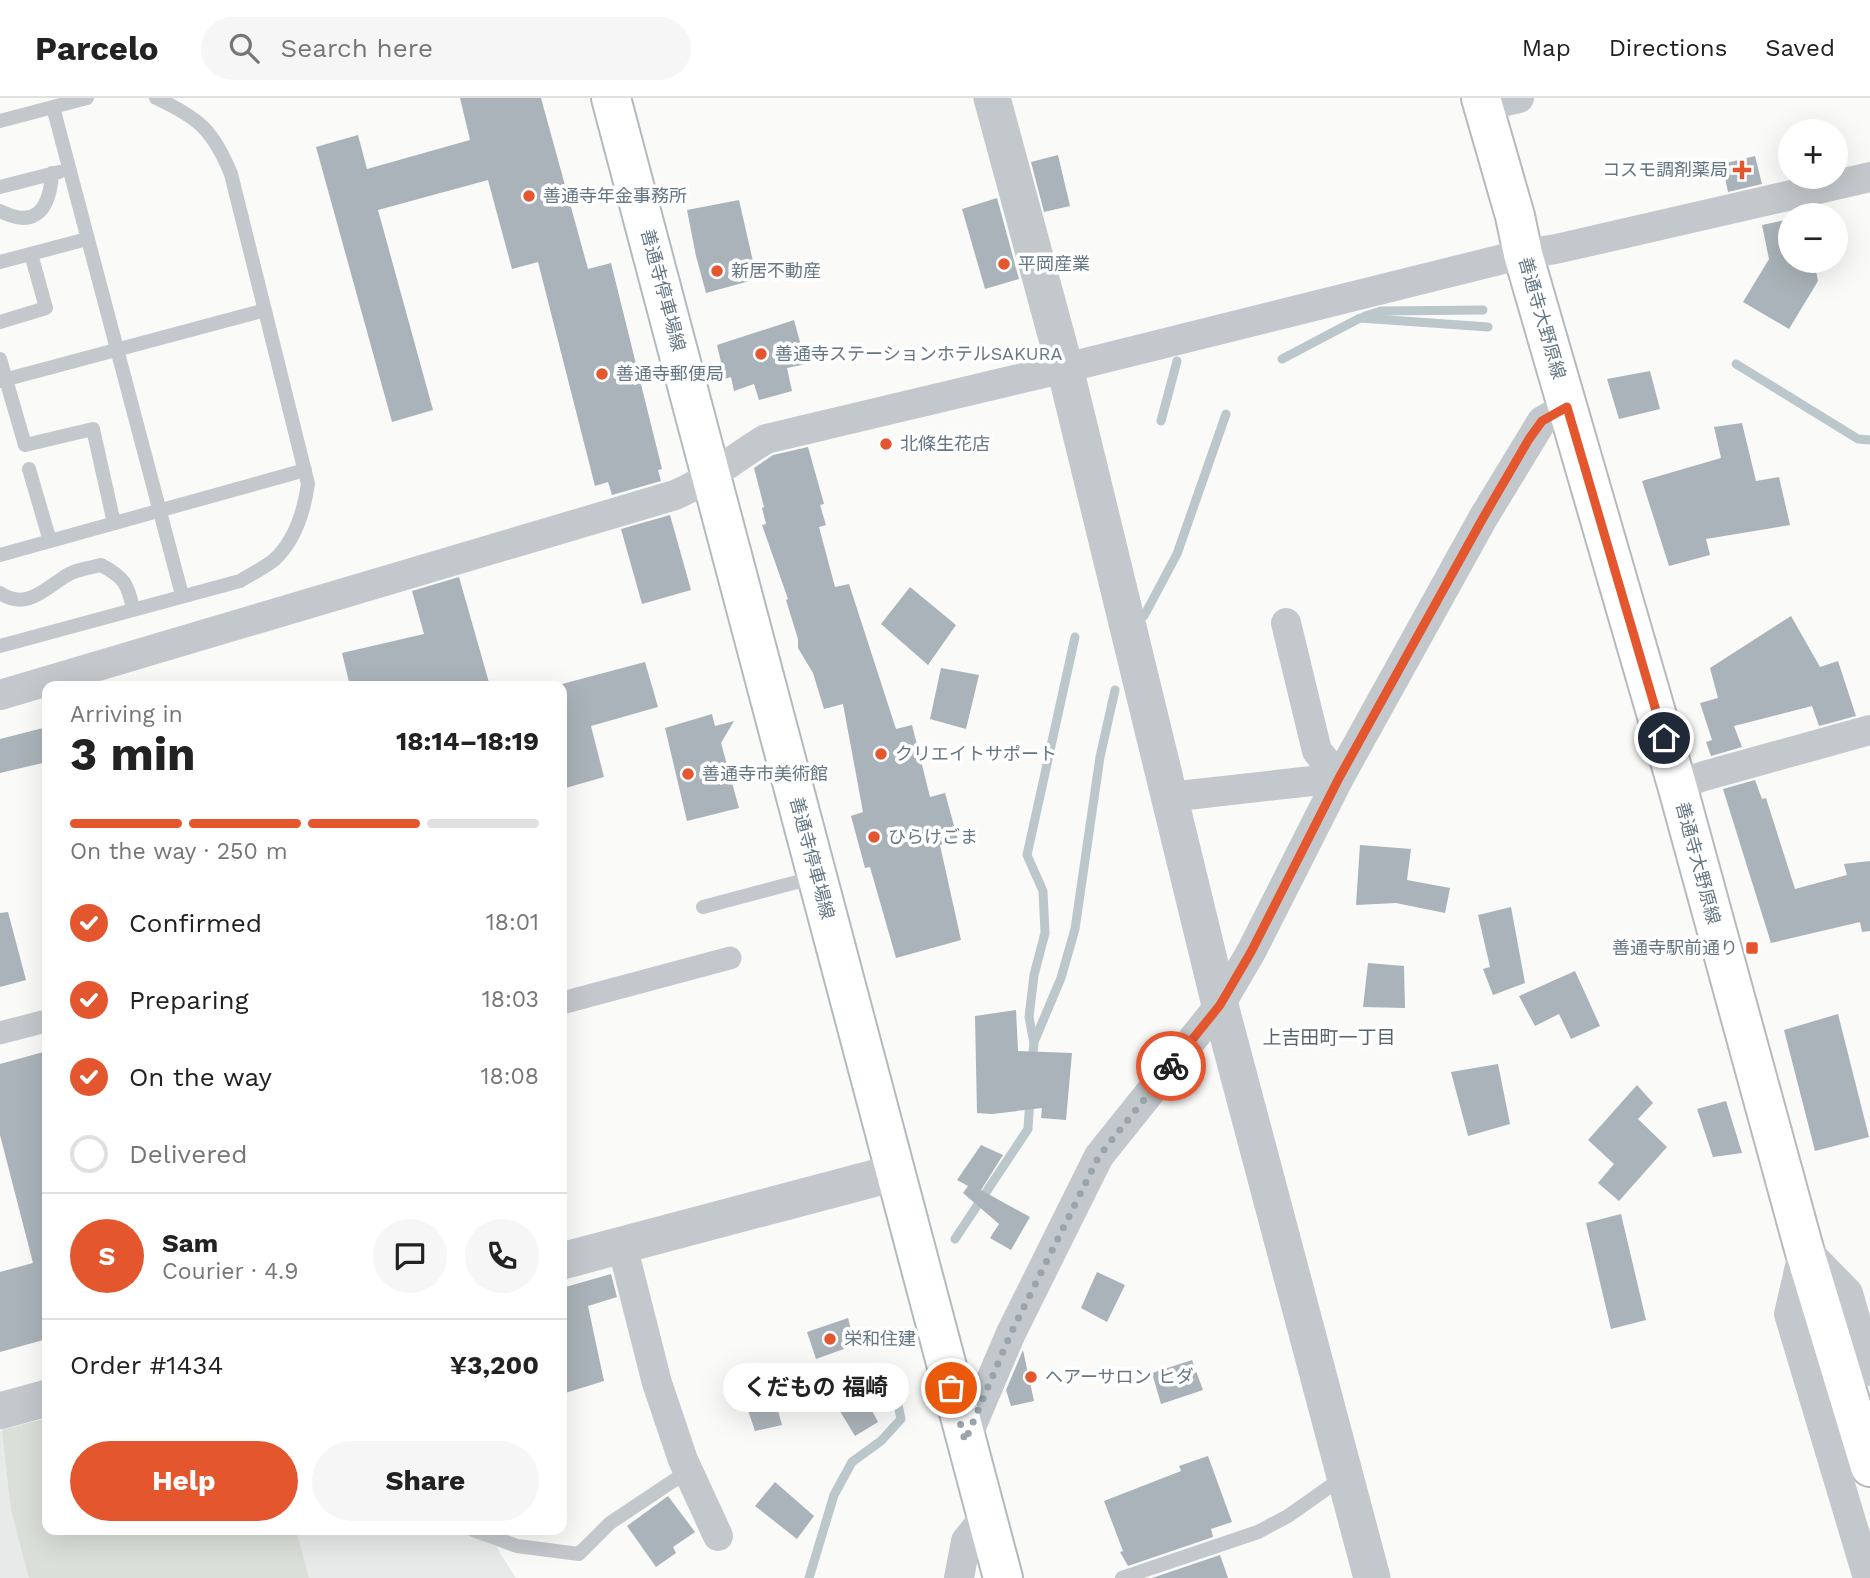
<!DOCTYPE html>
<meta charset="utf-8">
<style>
:root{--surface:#fff;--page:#f6f6f6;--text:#222;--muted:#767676;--line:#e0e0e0;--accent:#e4572e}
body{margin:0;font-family:"Work Sans","Noto Sans JP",sans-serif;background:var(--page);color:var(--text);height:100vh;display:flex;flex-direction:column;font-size:26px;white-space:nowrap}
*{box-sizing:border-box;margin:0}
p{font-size:23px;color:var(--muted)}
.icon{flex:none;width:38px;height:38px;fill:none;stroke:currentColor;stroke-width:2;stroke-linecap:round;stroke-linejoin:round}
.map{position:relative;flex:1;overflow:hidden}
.panel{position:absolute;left:42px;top:583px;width:525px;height:854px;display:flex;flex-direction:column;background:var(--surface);border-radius:14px;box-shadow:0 7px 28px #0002}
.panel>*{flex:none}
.controls{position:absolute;left:1778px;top:21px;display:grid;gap:14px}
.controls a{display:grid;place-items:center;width:70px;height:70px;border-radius:50%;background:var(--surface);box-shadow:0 7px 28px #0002;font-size:35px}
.pin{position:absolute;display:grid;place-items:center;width:60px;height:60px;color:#fff;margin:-30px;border:4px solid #fff;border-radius:50%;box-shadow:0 2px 7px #0007}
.courier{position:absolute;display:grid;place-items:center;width:70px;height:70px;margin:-35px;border:5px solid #e4572e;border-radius:50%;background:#fff;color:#222;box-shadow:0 2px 9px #0007}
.bubble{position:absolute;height:49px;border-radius:24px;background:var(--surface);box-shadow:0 7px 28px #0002;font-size:23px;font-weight:700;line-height:49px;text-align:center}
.headline em{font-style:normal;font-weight:700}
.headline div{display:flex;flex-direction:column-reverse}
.headline{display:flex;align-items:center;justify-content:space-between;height:119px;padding:0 28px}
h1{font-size:46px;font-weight:700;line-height:52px}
.bar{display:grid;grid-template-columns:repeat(4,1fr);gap:10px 7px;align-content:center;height:84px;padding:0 28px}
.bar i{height:9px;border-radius:5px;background:var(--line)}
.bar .selected{background:var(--accent)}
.bar p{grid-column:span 4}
.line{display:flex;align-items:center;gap:18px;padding:0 28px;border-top:2px solid var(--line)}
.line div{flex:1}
.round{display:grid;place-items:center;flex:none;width:74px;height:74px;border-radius:37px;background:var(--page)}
ol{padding:0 28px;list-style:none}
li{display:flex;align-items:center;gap:21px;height:77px}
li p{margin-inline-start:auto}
li .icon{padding:7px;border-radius:50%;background:var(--accent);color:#fff;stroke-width:4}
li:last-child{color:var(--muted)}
li i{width:38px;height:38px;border:4px solid var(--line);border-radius:50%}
.primary-button{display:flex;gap:14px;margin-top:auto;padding:14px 28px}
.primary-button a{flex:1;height:80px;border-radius:42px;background:var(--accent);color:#fff;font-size:28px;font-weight:700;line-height:80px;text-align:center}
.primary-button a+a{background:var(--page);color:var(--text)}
header{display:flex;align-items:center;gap:42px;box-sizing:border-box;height:98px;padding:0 35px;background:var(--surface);border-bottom:2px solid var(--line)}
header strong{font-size:33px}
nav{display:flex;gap:38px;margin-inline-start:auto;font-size:24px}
.search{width:490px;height:63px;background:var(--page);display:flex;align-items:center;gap:18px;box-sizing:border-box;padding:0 24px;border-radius:38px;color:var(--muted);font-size:26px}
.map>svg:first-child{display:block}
.built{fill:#e8e9e9}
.green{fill:#dadfd7}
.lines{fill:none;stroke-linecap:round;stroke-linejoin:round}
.stream{stroke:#bbc7cb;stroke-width:9}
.building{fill:#aab3b9}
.secondary-casing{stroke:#b3babf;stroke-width:42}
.primary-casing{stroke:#b5babe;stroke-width:42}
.service{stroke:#c3c8cc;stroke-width:14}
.pedestrian{stroke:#c3c8cc;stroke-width:23}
.minor{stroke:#c3c8cc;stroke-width:30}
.tertiary{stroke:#c3c8cc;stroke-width:37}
.secondary{stroke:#fff;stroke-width:38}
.primary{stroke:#fff;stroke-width:38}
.done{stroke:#99a4ac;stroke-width:7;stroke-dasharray:0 12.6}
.route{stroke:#e4572e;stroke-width:9}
.poi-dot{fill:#e4572e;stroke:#fff;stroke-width:2.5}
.labels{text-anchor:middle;stroke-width:7;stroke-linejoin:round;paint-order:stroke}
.poi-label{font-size:18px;fill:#657683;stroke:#fff;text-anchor:start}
.street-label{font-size:18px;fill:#657683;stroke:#fff}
.neighbourhood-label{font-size:19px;fill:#57646e;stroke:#fff}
</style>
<header>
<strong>Parcelo</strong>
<div class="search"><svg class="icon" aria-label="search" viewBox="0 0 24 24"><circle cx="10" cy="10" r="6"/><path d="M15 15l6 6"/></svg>Search here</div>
<nav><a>Map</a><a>Directions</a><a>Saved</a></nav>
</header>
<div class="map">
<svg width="1870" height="1480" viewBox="0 0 1870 1480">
<rect width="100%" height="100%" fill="#fafaf8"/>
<!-- built -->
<path class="built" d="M47,1320V1432H461L462,1434L496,1448L516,1480H0V1333Z"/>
<!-- green -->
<path class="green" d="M47,1320V1432H296L309,1480H29L11,1412L2,1332Z"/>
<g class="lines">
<!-- stream -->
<path class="stream" d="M1365,218L1381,213L1483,212
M1282,261L1360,220L1488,229
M1736,266L1858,341L1870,342
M1161,323L1177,263
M1144,518L1177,456L1226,316
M1034,944L1061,880L1075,831L1100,659L1115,592
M1032,965L1034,945L1029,919L1034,877L1045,835L1043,793L1027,757L1075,539
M955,1141L1028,1031L1030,1000
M809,1480L834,1397L852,1364L881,1343L901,1321L891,1274"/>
</g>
<!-- building -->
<path class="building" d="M460,0H541L588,171L611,165L662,371L658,372L661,383L612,397L608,384L595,388L538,164L512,171L488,82L378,112L433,312L392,324L316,49L358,37L367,71L470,42Z
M1058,57L1070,108L1044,114L1031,64Z
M1755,58L1762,86L1728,94L1722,66Z
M997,100L1019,181L985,191L962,111Z
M739,102L757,181L706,195L696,158L687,112Z
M1790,121V163H1814L1818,183L1789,231L1743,204L1769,161L1762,127Z
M794,222L806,266L787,270L792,293L759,302L754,286L734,293L731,279L725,281L717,247Z
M1650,273L1660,311L1619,321L1607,281Z
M1742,325L1756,383L1779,379L1790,427L1706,441L1710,457L1669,468L1642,383L1721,360L1714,329Z
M808,349L824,406L820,407L826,427L819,429L835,489L849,486L896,631L912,627L930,699L945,695L958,742L940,747L961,842L896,860L870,769L865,770L851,718L863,714L843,606L824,611L813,575L798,550V541L786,502L788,501L762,427L766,426L762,410L764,409L754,370L773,357Z
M670,417L691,492L642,506L621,431Z
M459,479L490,588H350L342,555L424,536L412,493Z
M910,489L956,527L928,567L881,526Z
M1791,518L1820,569L1838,563L1856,618L1819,628L1812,608L1734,628L1742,649L1711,658L1706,644L1712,642L1700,605L1718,600L1710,570Z
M645,564L658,609L591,628L604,679L562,691V586Z
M941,570L979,577L966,631L930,621Z
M712,616L715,628L734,623L721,645L739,710L687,723L665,630Z
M47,629V664L0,675V641Z
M1755,682L1762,701L1766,700L1795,791L1847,777L1844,766L1870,763V833L1862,834L1860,824L1771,845L1723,691Z
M1360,747L1411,751L1407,782L1450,790L1445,815L1396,805L1356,807Z
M1511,809L1525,885L1493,897L1483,871L1490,869L1478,817Z
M8,814L26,882L0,889V815Z
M1368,865L1404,868L1405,910L1363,909Z
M1575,873L1600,928L1571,941L1559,916L1535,928L1519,898Z
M1016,912L1018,953L1072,955L1066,1022L1041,1020L1042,1010L992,1016L977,1015L975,918Z
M1838,916L1869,1039L1815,1053L1784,932Z
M47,953V1241L0,1254V1174L33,1165L0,1037V966Z
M1498,966L1510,1026L1468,1038L1451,974Z
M1637,987L1653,1005L1638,1021L1667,1049L1619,1103L1598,1085L1614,1066L1588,1042Z
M1726,1003L1742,1055L1713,1059L1697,1011Z
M981,1047L1003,1057L981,1092L1030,1119L1011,1152L990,1140L999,1126L963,1095L968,1088L957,1082Z
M1621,1116L1646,1222L1611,1231L1586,1125Z
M1097,1174L1125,1187L1107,1224L1081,1210Z
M611,1176L617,1199L588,1208L604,1283L562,1296V1190Z
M848,1220L855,1247L816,1261L807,1234Z
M1023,1252L1034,1303L1011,1308L1006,1292Z
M1192,1262L1203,1292L1161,1306L1152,1275Z
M779,1278L787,1306L777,1309L782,1327L755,1333L741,1292Z
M859,1288L878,1324L855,1338L835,1305Z
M1208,1358L1232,1424L1211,1431L1213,1439L1128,1468L1120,1454L1123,1453L1104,1403L1181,1373L1179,1368Z
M775,1384L814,1418L797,1441L755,1408Z
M668,1398L695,1434L673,1449L676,1455L656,1469L627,1428Z
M1220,1457L1228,1480H1152Z"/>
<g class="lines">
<defs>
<path id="secondary" d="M611,0C744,493 869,987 1003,1480"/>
<path id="primary" d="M1481,0L1515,118L1523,156L1677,687L1804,1151L1870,1369"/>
</defs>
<!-- secondary casing -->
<use href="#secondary" class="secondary-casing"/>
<!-- primary casing -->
<use href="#primary" class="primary-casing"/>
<!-- service -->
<path class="service" d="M53,9L182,497
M0,23L87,0
M0,89L59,74
M0,113C37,132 50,109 52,75
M0,164L87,141
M0,224L46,210L31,156
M0,261L25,347L93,331L114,425
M0,283L265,212
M29,371L50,443
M0,457L305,372
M0,495C25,512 43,493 64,479C74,472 88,470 101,467C124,479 128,486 133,511
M0,548L240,483C251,476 264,470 274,462C296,442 304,413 308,386L231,76C213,32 199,20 156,0
M703,809L816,779
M473,1432L517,1448L579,1456L610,1425L688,1373
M1122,1480L1258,1434L1288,1418L1342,1380"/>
<!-- pedestrian -->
<path class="pedestrian" d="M562,905L730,860
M0,935L42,924"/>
<!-- minor -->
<path class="minor" d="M1483,8L1519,0
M1286,525L1317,653L1339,680
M0,597L675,397C710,382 734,360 766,341L1065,270L1523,156L1556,151L1870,79
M1677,687L1704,678L1870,632
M1169,699L1339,680
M622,1147L657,1285L683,1362L718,1438
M1804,1151L1789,1216L1868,1480
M1805,1151L1848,1195L1870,1273
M965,1343L1011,1235L1099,1058L1220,907L1251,854L1339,680L1483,420L1542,323L1567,309
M959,1480L966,1443L986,1418"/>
<!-- tertiary -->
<path class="tertiary" d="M992,0L1065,270L1220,907L1372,1480
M562,1163L894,1075
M0,1313L47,1300"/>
<!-- secondary -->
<use href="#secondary" class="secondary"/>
<!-- primary -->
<use href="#primary" class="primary"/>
</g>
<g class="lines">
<!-- done -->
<path class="done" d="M951,1290L965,1343L1011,1235L1099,1058L1171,968"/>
<!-- route -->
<path class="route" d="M1171,968L1220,907L1251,854L1339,680L1483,420L1529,341L1542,323L1567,309L1664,640"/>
</g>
<!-- markers -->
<g class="poi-dot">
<path d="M1738.5 61.5h7v7h7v7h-7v7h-7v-7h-7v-7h7z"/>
<circle cx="529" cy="98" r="7"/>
<circle cx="1004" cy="166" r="7"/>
<circle cx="717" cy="173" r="7"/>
<circle cx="761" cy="256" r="7"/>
<circle cx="602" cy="276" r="7"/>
<circle cx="886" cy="346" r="7"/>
<circle cx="881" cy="656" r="7"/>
<circle cx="688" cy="676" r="7"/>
<circle cx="874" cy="739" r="7"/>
<rect x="1745" y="843" width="14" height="14" rx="3.5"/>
<circle cx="830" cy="1241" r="7"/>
<circle cx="1031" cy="1279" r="7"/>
</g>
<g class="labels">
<!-- poi labels -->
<g class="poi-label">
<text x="1728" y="78" text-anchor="end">コスモ調剤薬局</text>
<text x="543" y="104">善通寺年金事務所</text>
<text x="1018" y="172">平岡産業</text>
<text x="731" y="179">新居不動産</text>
<text x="775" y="262">善通寺ステーションホテルSAKURA</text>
<text x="616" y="282">善通寺郵便局</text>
<text x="900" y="352">北條生花店</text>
<text x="895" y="662">クリエイトサポート</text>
<text x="702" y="682">善通寺市美術館</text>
<text x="888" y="745">ひらけごま</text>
<text x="1738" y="856" text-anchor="end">善通寺駅前通り</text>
<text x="844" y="1247">栄和住建</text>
<text x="1045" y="1285">ヘアーサロン ヒダ</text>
</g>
<!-- street labels -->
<g class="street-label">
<text transform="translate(663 192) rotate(75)" y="6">善通寺停車場線</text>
<text transform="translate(1542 220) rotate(74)" y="6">善通寺大野原線</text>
<text transform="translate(812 760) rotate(75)" y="6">善通寺停車場線</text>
<text transform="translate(1698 765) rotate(75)" y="6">善通寺大野原線</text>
</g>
<!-- neighbourhood labels -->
<g class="neighbourhood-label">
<text x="1329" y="946">上吉田町一丁目</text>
</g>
</g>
</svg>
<div class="controls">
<a>+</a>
<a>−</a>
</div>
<div class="pin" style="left:951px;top:1290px;background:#ea580c"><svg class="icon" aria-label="bag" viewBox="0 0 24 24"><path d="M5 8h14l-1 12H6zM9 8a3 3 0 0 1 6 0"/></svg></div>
<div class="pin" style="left:1664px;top:640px;background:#1f2937"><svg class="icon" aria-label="home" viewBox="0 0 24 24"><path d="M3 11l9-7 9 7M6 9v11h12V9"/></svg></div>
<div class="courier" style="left:1171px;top:968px"><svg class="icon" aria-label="bike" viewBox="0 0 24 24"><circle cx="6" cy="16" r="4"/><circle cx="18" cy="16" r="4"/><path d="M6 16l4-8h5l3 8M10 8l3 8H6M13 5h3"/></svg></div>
<div class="bubble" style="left:723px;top:1265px;width:186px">くだもの 福崎</div>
<section class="panel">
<div class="headline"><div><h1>3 min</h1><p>Arriving in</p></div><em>18:14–18:19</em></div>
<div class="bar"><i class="selected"></i><i class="selected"></i><i class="selected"></i><i></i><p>On the way · 250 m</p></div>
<ol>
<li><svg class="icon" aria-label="check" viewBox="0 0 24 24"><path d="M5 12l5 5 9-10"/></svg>Confirmed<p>18:01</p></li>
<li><svg class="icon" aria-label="check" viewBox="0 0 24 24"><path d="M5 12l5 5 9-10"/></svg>Preparing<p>18:03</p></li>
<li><svg class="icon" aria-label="check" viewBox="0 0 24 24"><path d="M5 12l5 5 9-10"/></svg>On the way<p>18:08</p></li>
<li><i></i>Delivered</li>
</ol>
<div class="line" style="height:126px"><b class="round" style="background:var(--accent);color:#fff">S</b><div><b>Sam</b><p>Courier · 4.9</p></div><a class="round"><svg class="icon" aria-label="chat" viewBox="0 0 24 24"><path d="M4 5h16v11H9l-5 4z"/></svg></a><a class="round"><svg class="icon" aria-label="phone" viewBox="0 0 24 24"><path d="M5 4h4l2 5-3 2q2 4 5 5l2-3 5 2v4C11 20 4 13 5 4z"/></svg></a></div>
<div class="line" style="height:91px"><div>Order #1434</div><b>¥3,200</b></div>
<div class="primary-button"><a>Help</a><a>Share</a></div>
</section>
</div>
